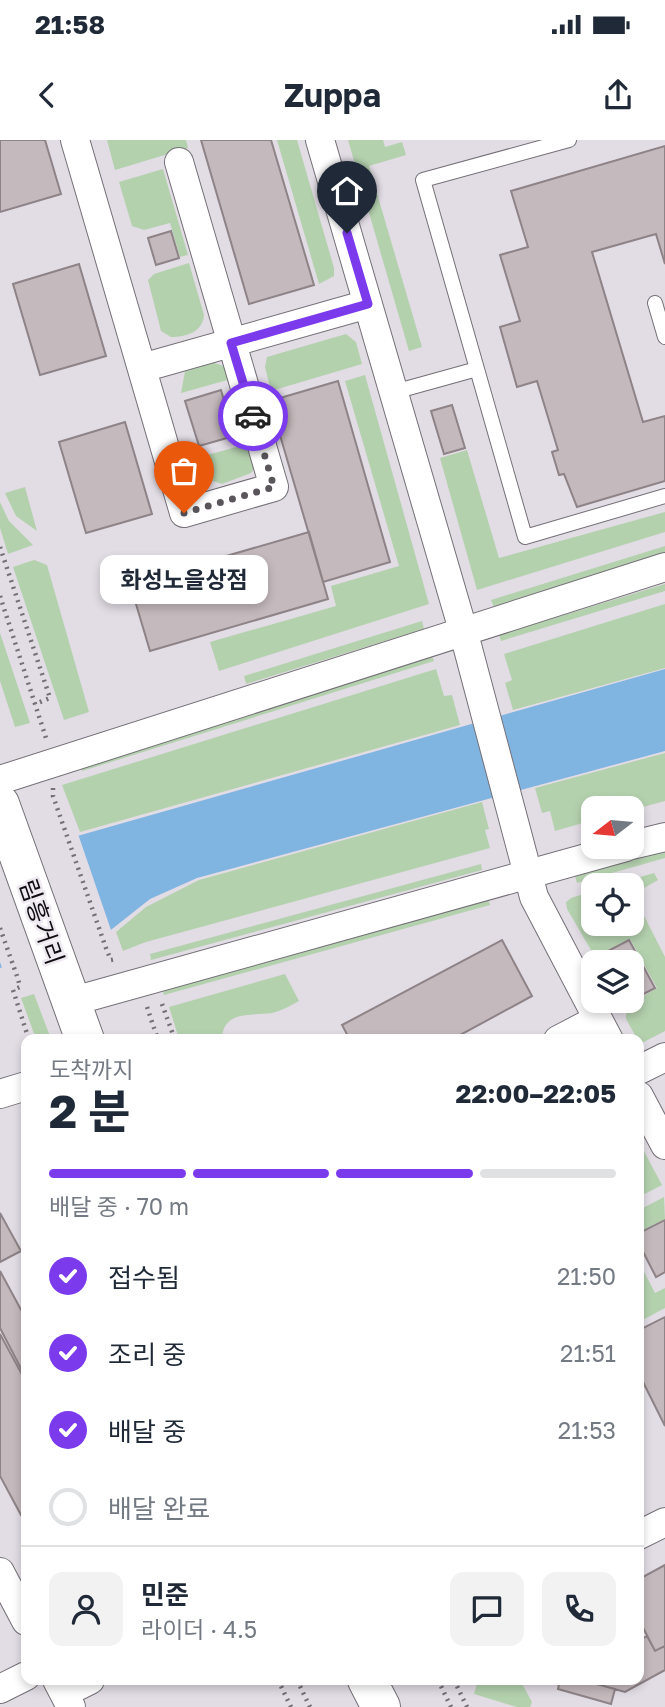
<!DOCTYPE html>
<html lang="ko">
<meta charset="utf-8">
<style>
:root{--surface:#fff;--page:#f2f2f3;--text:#1f2937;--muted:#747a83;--line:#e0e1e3;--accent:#7c3aed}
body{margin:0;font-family:"Golos Text","Noto Sans KR",sans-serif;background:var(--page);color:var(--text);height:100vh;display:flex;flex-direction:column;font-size:26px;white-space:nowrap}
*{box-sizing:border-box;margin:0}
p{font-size:23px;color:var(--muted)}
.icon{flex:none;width:38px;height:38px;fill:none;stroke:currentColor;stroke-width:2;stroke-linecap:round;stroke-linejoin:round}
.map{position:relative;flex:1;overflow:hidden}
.details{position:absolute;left:21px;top:894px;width:623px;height:651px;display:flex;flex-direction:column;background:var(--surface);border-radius:14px;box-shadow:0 4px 10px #0003}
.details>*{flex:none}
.needle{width:46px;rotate:254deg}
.fabs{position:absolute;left:581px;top:656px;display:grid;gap:14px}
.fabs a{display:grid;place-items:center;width:63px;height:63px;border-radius:14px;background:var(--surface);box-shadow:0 4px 10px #0003;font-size:35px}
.pin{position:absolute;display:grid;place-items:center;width:60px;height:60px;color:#fff;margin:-72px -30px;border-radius:50% 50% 50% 0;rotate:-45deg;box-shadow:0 0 7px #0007}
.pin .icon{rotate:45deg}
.courier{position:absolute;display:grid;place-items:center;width:70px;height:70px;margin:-35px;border:5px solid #7c3aed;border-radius:50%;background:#fff;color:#222;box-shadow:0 2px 9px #0007}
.bubble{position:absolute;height:49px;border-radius:14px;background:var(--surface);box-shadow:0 4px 10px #0003;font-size:23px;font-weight:700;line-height:49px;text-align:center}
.head em{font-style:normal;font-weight:700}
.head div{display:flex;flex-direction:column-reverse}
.head{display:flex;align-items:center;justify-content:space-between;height:119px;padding:0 28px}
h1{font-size:46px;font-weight:700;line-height:52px}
.bar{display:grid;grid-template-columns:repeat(4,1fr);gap:10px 7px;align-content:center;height:84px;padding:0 28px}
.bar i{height:9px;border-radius:5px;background:var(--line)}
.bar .on{background:var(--accent)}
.bar p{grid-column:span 4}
.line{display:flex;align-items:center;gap:18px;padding:0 28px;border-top:2px solid var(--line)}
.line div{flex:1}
.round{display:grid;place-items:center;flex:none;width:74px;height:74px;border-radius:14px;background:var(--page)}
ol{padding:0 28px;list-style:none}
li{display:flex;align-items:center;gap:21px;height:77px}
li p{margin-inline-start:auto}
li .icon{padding:7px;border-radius:50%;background:var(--accent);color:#fff;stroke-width:4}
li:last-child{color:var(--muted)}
li i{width:38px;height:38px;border:4px solid var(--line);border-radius:50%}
.status{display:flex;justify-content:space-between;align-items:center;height:49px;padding:0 35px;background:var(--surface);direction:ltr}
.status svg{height:19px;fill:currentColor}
header{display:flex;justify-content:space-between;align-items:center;height:91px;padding:0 28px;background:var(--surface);font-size:32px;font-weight:700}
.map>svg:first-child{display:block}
.green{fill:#b4d1ae}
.water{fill:#80b4e1}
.pier{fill:#e2dce5}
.building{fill:#c4b9bc;stroke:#8e8386;stroke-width:2}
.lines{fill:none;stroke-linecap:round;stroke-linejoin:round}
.service-casing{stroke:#757078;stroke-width:16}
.minor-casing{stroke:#757078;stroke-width:30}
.primary-casing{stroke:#757078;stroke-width:40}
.path{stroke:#747076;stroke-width:4.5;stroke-dasharray:2 5;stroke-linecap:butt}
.service{stroke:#fff;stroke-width:14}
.minor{stroke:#fff;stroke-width:28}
.primary{stroke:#fff;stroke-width:38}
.done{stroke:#59555b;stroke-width:7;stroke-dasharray:0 12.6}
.route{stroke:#7c3aed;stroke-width:9}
.labels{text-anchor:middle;stroke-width:5;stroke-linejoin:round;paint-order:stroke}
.street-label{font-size:24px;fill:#0f0d10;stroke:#efe9f2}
</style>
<div class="status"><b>21:58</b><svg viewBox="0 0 49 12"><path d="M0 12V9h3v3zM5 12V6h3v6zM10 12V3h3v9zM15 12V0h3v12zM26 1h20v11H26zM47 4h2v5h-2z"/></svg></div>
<header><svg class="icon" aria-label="back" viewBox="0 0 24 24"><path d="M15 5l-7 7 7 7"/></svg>Zuppa<svg class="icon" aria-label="share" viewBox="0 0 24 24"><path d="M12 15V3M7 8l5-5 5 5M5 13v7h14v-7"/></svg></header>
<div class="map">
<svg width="665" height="1567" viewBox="0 0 665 1567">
<rect width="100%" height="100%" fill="#e2dce5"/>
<!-- green -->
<path class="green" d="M107,0H186L188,8L115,30Z
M277,0H297L334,128V136L319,144Z
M348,0H383L385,7L402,2L406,15L369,26L422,207L409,211Z
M163,29L188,115L180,117L170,83L144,90L132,86L119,42Z
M189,123L204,175C203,192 186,197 171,197L161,191L148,140L154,134Z
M346,194L356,202L362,224L271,251L265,227L267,217Z
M211,222L224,226L231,239L181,253L185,231Z
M365,235L429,464L219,531L210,502L336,466L331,446L399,426L345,241Z
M251,303L255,327L251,333L222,344L207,339L200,317Z
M467,310L499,418L665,372V392L477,450L440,318Z
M25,347L37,391L16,376L5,353Z
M0,362L9,381L33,405L8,414L0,388Z
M665,406V414L494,467L491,460Z
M34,420L47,425L89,572L64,580L13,427Z
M665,444V451L501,501L499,495Z
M665,464V528L513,570L505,543L512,540L504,514Z
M422,481L424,489L246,544L244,536Z
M0,493L30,583L15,587L0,541Z
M432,516L434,521L82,631L81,625Z
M436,529L444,556L452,555L460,585L80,692L62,645Z
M665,613V661L632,670L593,668V680L555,691L550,671L542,673L535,648Z
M482,662L489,689L485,690L490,708L146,802L123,811L116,792L146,767L199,740Z
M665,711V718L577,743L575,736Z
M481,724L482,730L151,820L150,814Z
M654,733L658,740L639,751L635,758L665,817V891L640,904L626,879V870L633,862L657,848L630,799L603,812L591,810L567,769L566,762L571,758L593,751V784H632V746L612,745Z
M488,758L490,765L164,855L162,848Z
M285,834L299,861C290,866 281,871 272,873C252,876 223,870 222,899H179L169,867Z
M34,854L51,899H36L21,858Z
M639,1002L662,1045L639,1057Z
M664,1057L665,1079L639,1092V1070Z
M639,1122L655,1153L665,1148V1168L639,1182Z
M478,1540H520L532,1562L530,1567H517L474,1554Z"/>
<!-- water -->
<path class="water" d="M665,529V611L197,738L150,759L107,793L0,828V718Z"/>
<!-- pier -->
<path class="pier" d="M77,691L112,793L3,831L0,822V714Z"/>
<!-- building -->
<path class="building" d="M0,0H45L61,54L0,72Z
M201,0H271L314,145L249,164Z
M665,6V124L656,94L592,112L643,282L665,276V341L577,367L564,334L559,335L552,312L558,310L537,241L517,247L500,187L520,181L500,115L528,107L511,51Z
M171,91L179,118L156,125L148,98Z
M79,124L106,216L40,235L13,144Z
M338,241L390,422L323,442L270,261Z
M221,250L234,296L199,306L185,261Z
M452,265L465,308L444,314L431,271Z
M125,282L152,374L86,393L59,302Z
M309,392L328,459L150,511L130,444Z
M502,800L532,856L451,900H350L342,885Z
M629,800L655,848L634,859L632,822H614L608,811Z
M0,1073L21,1111L0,1122Z
M665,1080V1132L656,1137L639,1104V1093Z
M0,1131L26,1179V1238L0,1188Z
M665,1177V1286L639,1234V1190Z
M0,1194L26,1242V1372L21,1375L0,1336Z
M665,1425V1506L655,1511L639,1480V1439Z
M647,1496L655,1511L665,1506V1530L625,1552L582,1540H639V1500Z
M560,1540H582L615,1549L611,1564L558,1549Z"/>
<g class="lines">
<defs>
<path id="service" d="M569,0L423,40L525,397L665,356
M655,163L665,197
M394,252L477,229"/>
<path id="minor" d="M75,0L184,373L274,347L179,22
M320,0L463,490L534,757L609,900
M142,228L368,164
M0,640L665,427
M632,705L665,697
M70,862L626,707
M558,900L598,879
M639,930L665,917
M0,954L26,946
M639,956L665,1005
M639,1395L665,1382
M0,1432L26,1481
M57,1540L71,1567
M0,1549L26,1536
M64,1553L90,1540"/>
<path id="primary" d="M0,664L85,900
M367,1540L381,1567"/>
</defs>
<!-- service casing -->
<use href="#service" class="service-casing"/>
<!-- minor casing -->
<use href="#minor" class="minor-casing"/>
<!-- primary casing -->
<use href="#primary" class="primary-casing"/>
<!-- path -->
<path class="path" d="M0,407L50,558L35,564
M0,456L46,598
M53,648V656L107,811L111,820L116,819
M0,788L18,839L20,847L13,850L29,900
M162,864L175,900
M147,867L158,900
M278,1540L291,1567
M297,1540L310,1567
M438,1540L451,1567
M454,1540L467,1567"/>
<!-- service -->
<use href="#service" class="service"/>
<!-- minor -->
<use href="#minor" class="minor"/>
<!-- primary -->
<use href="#primary" class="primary"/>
</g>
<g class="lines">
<!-- done -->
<path class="done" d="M184,373L274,347L253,276"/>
<!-- route -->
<path class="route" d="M253,276L231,203L368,164L347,93"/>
</g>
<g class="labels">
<!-- street labels -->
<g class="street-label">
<text transform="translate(41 782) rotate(71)" y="8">림흥거리</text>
</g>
</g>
</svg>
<div class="fabs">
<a><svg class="needle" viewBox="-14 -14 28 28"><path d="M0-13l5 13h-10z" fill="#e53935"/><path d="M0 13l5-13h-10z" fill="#747a83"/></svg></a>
<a><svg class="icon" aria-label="locate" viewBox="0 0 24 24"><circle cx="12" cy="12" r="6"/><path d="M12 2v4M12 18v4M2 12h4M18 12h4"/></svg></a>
<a><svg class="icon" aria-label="layers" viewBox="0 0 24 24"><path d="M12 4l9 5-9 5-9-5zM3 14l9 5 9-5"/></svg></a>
</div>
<div class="pin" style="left:184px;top:373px;background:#ea580c"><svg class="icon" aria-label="bag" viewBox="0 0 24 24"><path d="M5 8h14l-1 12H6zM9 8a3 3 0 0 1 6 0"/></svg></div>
<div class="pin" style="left:347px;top:93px;background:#1f2937"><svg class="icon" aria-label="home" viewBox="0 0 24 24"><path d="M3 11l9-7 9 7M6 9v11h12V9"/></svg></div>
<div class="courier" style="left:253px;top:276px"><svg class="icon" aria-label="car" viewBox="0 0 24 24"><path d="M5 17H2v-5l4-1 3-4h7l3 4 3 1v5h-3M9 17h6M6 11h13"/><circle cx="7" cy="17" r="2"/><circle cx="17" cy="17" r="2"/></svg></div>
<div class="bubble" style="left:100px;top:415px;width:168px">화성노을상점</div>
<section class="details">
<div class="head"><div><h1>2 분</h1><p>도착까지</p></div><em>22:00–22:05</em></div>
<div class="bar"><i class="on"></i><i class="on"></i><i class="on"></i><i></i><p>배달 중 · 70 m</p></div>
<ol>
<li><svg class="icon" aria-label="check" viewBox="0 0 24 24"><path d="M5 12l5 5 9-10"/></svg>접수됨<p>21:50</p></li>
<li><svg class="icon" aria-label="check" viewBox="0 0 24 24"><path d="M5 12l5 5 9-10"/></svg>조리 중<p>21:51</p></li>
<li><svg class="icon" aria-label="check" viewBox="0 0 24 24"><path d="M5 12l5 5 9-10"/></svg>배달 중<p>21:53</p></li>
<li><i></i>배달 완료</li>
</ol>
<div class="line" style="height:126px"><a class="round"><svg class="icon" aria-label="person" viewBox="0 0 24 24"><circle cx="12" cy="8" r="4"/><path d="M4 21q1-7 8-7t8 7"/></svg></a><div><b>민준</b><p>라이더 · 4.5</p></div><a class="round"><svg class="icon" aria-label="chat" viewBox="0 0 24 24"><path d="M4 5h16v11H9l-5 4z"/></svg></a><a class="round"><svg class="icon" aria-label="phone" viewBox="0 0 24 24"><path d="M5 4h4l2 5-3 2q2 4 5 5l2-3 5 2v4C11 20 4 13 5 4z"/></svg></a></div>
</section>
</div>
